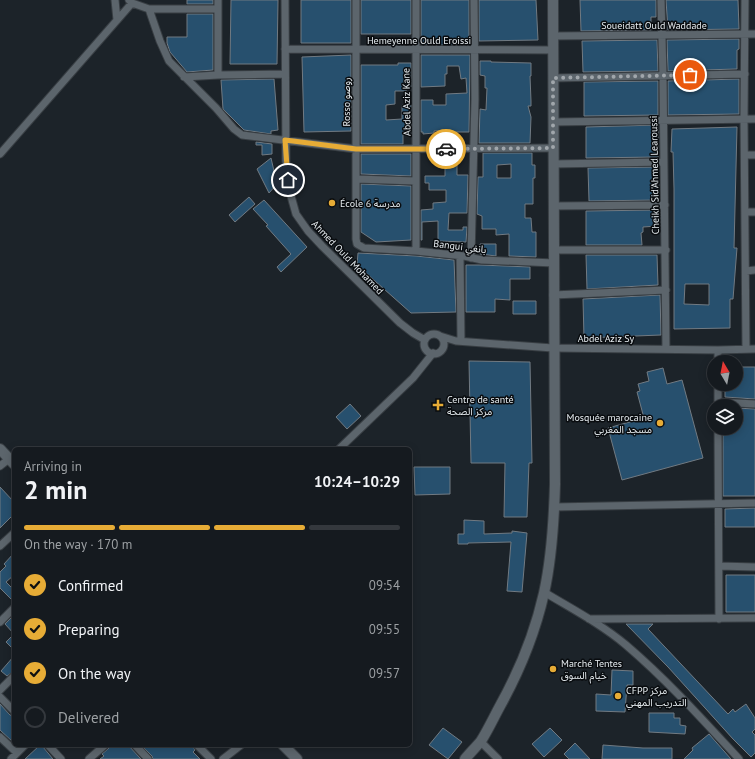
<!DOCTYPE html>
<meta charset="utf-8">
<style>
:root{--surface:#151a1f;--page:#1e2328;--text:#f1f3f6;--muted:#9da1a4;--line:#34383d;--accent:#e7ac36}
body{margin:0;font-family:"PT Sans","Noto Sans Arabic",sans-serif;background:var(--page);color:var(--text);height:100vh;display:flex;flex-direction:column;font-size:15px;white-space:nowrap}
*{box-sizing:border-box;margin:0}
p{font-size:13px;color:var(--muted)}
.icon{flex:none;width:22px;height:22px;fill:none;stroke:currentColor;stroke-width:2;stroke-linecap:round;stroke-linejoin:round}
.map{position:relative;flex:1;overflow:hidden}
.sheet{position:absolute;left:12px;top:447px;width:400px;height:300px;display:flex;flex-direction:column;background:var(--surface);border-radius:6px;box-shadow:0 2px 10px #0003,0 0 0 1px var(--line)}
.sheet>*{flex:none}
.needle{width:26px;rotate:350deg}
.buttons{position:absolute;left:707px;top:355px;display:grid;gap:8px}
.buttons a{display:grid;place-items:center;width:36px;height:36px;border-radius:50%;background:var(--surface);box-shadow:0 2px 10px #0003,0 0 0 1px var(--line);font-size:20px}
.pin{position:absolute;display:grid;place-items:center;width:34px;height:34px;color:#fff;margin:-17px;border:2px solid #fff;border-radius:50%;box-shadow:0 1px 4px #0007}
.courier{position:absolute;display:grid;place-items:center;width:40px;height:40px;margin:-20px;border:3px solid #e7ac36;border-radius:50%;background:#fff;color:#222;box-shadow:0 1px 5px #0007}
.summary em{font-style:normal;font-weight:600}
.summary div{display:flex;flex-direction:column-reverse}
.summary{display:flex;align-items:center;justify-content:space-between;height:68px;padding:0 12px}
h1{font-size:26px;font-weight:600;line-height:30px}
.bar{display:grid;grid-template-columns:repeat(4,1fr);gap:6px 4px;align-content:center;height:48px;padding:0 12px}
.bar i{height:5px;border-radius:3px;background:var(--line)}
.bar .selected{background:var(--accent)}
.bar p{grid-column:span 4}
ol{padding:0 12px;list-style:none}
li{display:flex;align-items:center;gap:12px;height:44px}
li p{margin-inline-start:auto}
li .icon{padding:4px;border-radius:50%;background:var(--accent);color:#111;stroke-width:4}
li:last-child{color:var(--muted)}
li i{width:22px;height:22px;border:2px solid var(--line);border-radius:50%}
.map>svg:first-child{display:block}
.building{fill:#27506e;stroke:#717a82;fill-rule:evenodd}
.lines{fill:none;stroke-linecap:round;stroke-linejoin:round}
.street-casing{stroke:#383e43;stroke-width:9}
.secondary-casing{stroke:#383e43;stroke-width:12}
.street{stroke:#5c656c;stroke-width:7}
.secondary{stroke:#5c656c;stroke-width:10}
.done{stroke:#a0a6ab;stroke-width:4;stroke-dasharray:0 7.2}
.route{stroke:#e7ac36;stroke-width:5}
.poi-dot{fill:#e7ac36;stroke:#090c0f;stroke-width:1.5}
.labels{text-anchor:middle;stroke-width:3;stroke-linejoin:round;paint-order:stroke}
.street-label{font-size:10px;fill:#e7edf1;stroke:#090c0f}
.poi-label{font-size:10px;fill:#e7edf1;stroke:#090c0f;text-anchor:start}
</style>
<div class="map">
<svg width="755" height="759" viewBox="0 0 755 759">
<rect width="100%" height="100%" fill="#1c2329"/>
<!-- building -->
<path class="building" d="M187,0H213V4H187Z
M231,0H278L277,64H230Z
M301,0H351V43H301Z
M361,0H411V34H361Z
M421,0H469V45H421Z
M479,0H536L538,40L479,41Z
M580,0H656V17H651V30L581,31Z
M666,0H738L739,29L668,30Z
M187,14H213V70L187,72L170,52L167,43V37H187Z
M739,39V49L737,50V69L668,71L667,40Z
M657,40L658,71L583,72L582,41Z
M351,55V131L304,132L302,57Z
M421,55H470L469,132H448V130L434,131V133L423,134V132H421V100H433V105H446V94L467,93L466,78L461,79L459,66H447V74H445V86L421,87Z
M480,61H491V62L531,63V76H530L531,101V106H528L531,117L530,143H479L480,109L486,110L487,88H485V76L480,75Z
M398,63H411V87H406V91H395V104L386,105V120L402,119V105H411V132H403V144H361V65H398Z
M274,79L278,130L271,131V134L244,130L223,109L221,80Z
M739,79V114L668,115V81Z
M658,81V115L584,116V82Z
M658,125V157L586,158V127Z
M737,127L734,248H737L733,299H730V328L674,329V189L673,152H671L672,129ZM685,284H709V305L684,304Z
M256,142L272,144V154L262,155V145H256Z
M483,153H532V165H535V178H533V204H525V218H531L532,232H536V257L509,256V234L496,235V229H482V216L477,214L478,177H483ZM511,164V178H497V165Z
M361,154H411V176L361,174Z
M271,158L277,184L269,193L257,169Z
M457,160V175H468L467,213H449L448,230H463V227H467L466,242L438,241V221L422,222V240H421V210L433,209V203L446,202V190H429V183H425V176H445V161Z
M657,167L658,200L589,201L588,168Z
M361,184L411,186V240L376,242L361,232Z
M249,197L255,204L235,222L229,215Z
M264,200L307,247L281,272L277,267L291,254L266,226L268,225L253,209Z
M658,210V226L643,227V232L641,233L642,245H586V211Z
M480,244H496V256L480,254Z
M358,253L416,256L454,260L456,312L411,313L357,265Z
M586,255H657L658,285L587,289Z
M466,265H480L530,267V279H510V300L495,299V312H466Z
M660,295L661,335L584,338L583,299Z
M513,301H536V314H513Z
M469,361L530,362L532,463H529L527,517H504L505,463H471Z
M736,367H755V399L725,397V384H736Z
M663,368L667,384L682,380L703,458L622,480L608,428L644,418L637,392L640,391L638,384L649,381L647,372Z
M350,404L361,416L347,429L336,417Z
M736,408L755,409V496H723V428H736Z
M414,467H450V494L415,495Z
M0,487L14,502V514L0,528Z
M755,508V527H725V509Z
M464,520L484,521V534L512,533V531L527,533L522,592L507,591L511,542L468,543V544H458V534H464Z
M14,553V575L6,582L14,590V602L0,588V572L6,566L4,564Z
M726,575H755V612H726Z
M14,617V634L5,624L11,618Z
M626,624H653L648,629L728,714L733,709L735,712L746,704L755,718V729L752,732L755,735V753L751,757L733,739L668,667Z
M14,634V650L6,642Z
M14,656V671L7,676L1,671Z
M612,670L633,671V685H627L625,712L596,711V694L611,695Z
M0,704L10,715L14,716V743L0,730Z
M649,713H674V718H680V725L686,726L685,734L649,732Z
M443,728L462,742L448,759L429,745Z
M550,728L562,740L544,757L532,744Z
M709,734L731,759H684L693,750L692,748Z
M575,743L590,759H569L564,754Z
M40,745L43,747L53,759H25Z
M110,745H128L141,759H100L104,756L102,754L109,748Z
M145,745H192L195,750L193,752L200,759H153L152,756L143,747Z
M603,745L643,748H672V759H602Z"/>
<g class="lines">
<defs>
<path id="street" d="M115,0L117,20
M129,0L132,3L149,9L160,41L169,61L216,108L234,129L242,135L356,149L553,148
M285,0L286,161L289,189L296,214L308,231L322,246L400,323L413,333L425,340
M356,0V239L357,244L364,248L416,251L464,256L482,260L554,263
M661,0L663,76L666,349
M745,0L744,119L746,349
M149,9H218
M553,36L755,34
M285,49L553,50
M218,75V0
M184,77L218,75L285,74
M553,78L745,74
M553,122L755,119
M0,154L132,3
M745,155H755
M553,164L664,162
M356,179L415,181
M553,206L665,205
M745,212H755
M553,250H666
M416,251V0
M460,256L461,341
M471,258L475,99L474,0
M746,271L755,270
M553,295L666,290
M424 344a10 10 0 1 1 20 0a10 10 0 1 1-20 0Z
M440,336L456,341L553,348L718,350L755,349
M718,362V350
M718,402L755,404
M718,406V384
M718,428L719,619
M339,449L413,378L433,353
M0,466L9,459
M554,507L755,503
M0,546L14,533
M719,566L755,567
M544,592C572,609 601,624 626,645C667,680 703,720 739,759
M589,619L755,618
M0,622L14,608
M0,690L14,676
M0,697L14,711
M0,737L17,753
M480,741L498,759
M48,745L61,759
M135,745L148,759
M197,745L211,759
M11,759L25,745
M89,759L105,745
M223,759L241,745"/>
<path id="secondary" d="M0,449L14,464
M283,745L297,759
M465,759C470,753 476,747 481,741C488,730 494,717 500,706C520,670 535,633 544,593C552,557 554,520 555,484L553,0"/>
</defs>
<!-- street casing -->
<use href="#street" class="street-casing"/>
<!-- secondary casing -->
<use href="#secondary" class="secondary-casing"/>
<!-- street -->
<use href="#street" class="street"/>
<!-- secondary -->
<use href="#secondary" class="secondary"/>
</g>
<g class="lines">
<!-- done -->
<path class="done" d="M446,149L553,148V78L690,75"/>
<!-- route -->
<path class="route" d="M288,180L285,140L356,149H446"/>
</g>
<!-- markers -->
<g class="poi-dot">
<circle cx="332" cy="203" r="4"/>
<path d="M436 399h4v4h4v4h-4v4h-4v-4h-4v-4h4z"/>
<circle cx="660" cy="423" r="4"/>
<circle cx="553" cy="669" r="4"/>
<circle cx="618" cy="696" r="4"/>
</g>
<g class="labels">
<!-- street labels -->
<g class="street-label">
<text x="654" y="29">Soueidatt Ould Waddade</text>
<text x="419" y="44">Hemeyenne Ould Eroissi</text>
<text transform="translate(346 102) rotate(-90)" y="4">Rosso روصو</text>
<text transform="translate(406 102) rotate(-91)" y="4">Abdel Aziz Kane</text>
<text transform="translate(654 175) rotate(-91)" y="4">Cheikh Sid'Ahmed Learoussi</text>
<text transform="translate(460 246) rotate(7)" y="4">Bangui بانغي</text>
<text transform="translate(348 257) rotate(46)" y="4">Ahmed Ould Mohamed</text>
<text x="606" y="342">Abdel Aziz Sy</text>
</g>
<!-- poi labels -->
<g class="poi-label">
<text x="340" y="207">École 6 مدرسة</text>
<text x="447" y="403">Centre de santé<tspan x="447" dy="12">مركز الصحة</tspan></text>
<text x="652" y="421" text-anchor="end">Mosquée marocaine<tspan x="652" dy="12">مسجد المغربي</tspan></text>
<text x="561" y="667">Marché Tentes<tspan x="561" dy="12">خيام السوق</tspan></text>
<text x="626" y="694">CFPP مركز<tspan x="626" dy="12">التدريب المهني</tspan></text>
</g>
</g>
</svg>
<div class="buttons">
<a><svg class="needle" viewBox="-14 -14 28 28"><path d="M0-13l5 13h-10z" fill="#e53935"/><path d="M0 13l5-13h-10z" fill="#9da1a4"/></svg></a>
<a><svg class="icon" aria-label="layers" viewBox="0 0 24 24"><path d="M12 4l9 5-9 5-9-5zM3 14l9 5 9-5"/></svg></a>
</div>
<div class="pin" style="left:690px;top:75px;background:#ea580c"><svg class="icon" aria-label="bag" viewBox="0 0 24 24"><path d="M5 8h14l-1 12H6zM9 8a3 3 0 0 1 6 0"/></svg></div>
<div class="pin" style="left:288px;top:180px;background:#1f2937"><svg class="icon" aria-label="home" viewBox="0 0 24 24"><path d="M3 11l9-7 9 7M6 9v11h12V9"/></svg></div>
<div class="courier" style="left:446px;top:149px"><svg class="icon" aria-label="car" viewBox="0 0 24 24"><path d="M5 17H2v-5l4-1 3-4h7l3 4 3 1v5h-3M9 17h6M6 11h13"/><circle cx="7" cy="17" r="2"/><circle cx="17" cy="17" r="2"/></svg></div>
<section class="sheet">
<div class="summary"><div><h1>2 min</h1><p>Arriving in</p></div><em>10:24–10:29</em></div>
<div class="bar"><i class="selected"></i><i class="selected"></i><i class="selected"></i><i></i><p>On the way · 170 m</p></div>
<ol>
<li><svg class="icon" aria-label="check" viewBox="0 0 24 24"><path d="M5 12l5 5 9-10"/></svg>Confirmed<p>09:54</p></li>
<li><svg class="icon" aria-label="check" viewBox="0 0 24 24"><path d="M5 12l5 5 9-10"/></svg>Preparing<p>09:55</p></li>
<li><svg class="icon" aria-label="check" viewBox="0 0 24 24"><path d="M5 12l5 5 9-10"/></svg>On the way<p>09:57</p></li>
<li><i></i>Delivered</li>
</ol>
</section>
</div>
